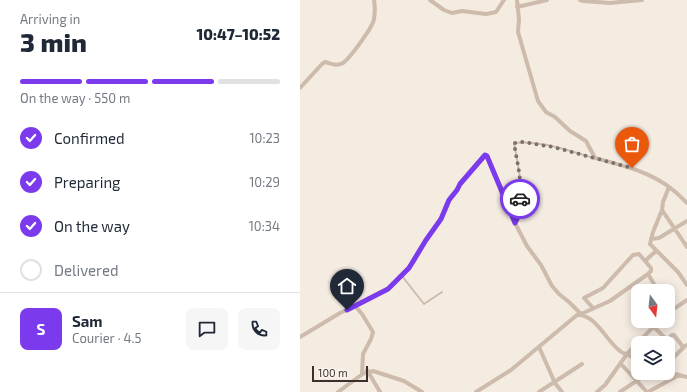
<!DOCTYPE html>
<meta charset="utf-8">
<style>
:root{--surface:#fff;--page:#f6f6f7;--text:#1f2937;--muted:#747a83;--line:#e0e1e3;--accent:#7c3aed}
body{margin:0;font-family:"Exo 2",sans-serif;background:var(--page);color:var(--text);height:100vh;display:flex;flex-direction:column;font-size:15px;white-space:nowrap}
*{box-sizing:border-box;margin:0}
p{font-size:13px;color:var(--muted)}
.icon{flex:none;width:22px;height:22px;fill:none;stroke:currentColor;stroke-width:2;stroke-linecap:round;stroke-linejoin:round}
.map{position:relative;flex:1;overflow:hidden}
.details{display:flex;flex-direction:column;background:var(--surface);width:300px}
.details>*{flex:none}
.needle{width:26px;rotate:165deg}
.buttons{position:absolute;left:331px;top:284px;display:grid;gap:8px}
.buttons a{display:grid;place-items:center;width:44px;height:44px;border-radius:8px;background:var(--surface);box-shadow:0 2px 10px #0003;font-size:20px}
.scale{position:absolute;left:12px;bottom:10px;width:56px;box-sizing:border-box;padding-left:4px;border:2px solid #3b302b;border-top:0;font-size:11px;line-height:14px;white-space:nowrap;color:#3b302b;-webkit-text-stroke:3px #fbf5ee;paint-order:stroke}
.pin{position:absolute;display:grid;place-items:center;width:34px;height:34px;color:#fff;margin:-41px -17px;border-radius:50% 50% 50% 0;rotate:-45deg;box-shadow:0 0 4px #0007}
.pin .icon{rotate:45deg}
.courier{position:absolute;display:grid;place-items:center;width:40px;height:40px;margin:-20px;border:3px solid #7c3aed;border-radius:50%;background:#fff;color:#222;box-shadow:0 1px 5px #0007}
.headline em{font-style:normal;font-weight:800}
.headline div{display:flex;flex-direction:column-reverse}
.headline{display:flex;align-items:center;justify-content:space-between;height:68px;padding:0 20px}
h1{font-size:26px;font-weight:800;line-height:30px}
.bar{display:grid;grid-template-columns:repeat(4,1fr);gap:6px 4px;align-content:center;height:48px;padding:0 20px}
.bar i{height:5px;border-radius:3px;background:var(--line)}
.bar .current{background:var(--accent)}
.bar p{grid-column:span 4}
.line{display:flex;align-items:center;gap:10px;padding:0 20px;border-top:1px solid var(--line)}
.line div{flex:1}
.round{display:grid;place-items:center;flex:none;width:42px;height:42px;border-radius:8px;background:var(--page)}
ol{padding:0 20px;list-style:none}
li{display:flex;align-items:center;gap:12px;height:44px}
li p{margin-inline-start:auto}
li .icon{padding:4px;border-radius:50%;background:var(--accent);color:#fff;stroke-width:4}
li:last-child{color:var(--muted)}
li i{width:22px;height:22px;border:2px solid var(--line);border-radius:50%}
main{display:flex;flex:1;min-height:0}
.map>svg:first-child{display:block}
.lines{fill:none;stroke-linecap:round;stroke-linejoin:round}
.lane{stroke:#cdbbac;stroke-width:2}
.street{stroke:#cdbbac;stroke-width:4}
.done{stroke:#7c716b;stroke-width:4;stroke-dasharray:0 7.2}
.route{stroke:#7c3aed;stroke-width:5}
</style>
<main>
<section class="details">
<div class="headline"><div><h1>3 min</h1><p>Arriving in</p></div><em>10:47–10:52</em></div>
<div class="bar"><i class="current"></i><i class="current"></i><i class="current"></i><i></i><p>On the way · 550 m</p></div>
<ol>
<li><svg class="icon" aria-label="check" viewBox="0 0 24 24"><path d="M5 12l5 5 9-10"/></svg>Confirmed<p>10:23</p></li>
<li><svg class="icon" aria-label="check" viewBox="0 0 24 24"><path d="M5 12l5 5 9-10"/></svg>Preparing<p>10:29</p></li>
<li><svg class="icon" aria-label="check" viewBox="0 0 24 24"><path d="M5 12l5 5 9-10"/></svg>On the way<p>10:34</p></li>
<li><i></i>Delivered</li>
</ol>
<div class="line" style="height:72px"><b class="round" style="background:var(--accent);color:#fff">S</b><div><b>Sam</b><p>Courier · 4.5</p></div><a class="round"><svg class="icon" aria-label="chat" viewBox="0 0 24 24"><path d="M4 5h16v11H9l-5 4z"/></svg></a><a class="round"><svg class="icon" aria-label="phone" viewBox="0 0 24 24"><path d="M5 4h4l2 5-3 2q2 4 5 5l2-3 5 2v4C11 20 4 13 5 4z"/></svg></a></div>
</section>
<div class="map">
<svg width="387" height="392" viewBox="0 0 387 392">
<rect width="100%" height="100%" fill="#f4ebe1"/>
<g class="lines">
<!-- lane -->
<path class="lane" d="M215,223C227,201 218,166 214,143C241,140 269,151 294,158
M102,276L124,304L142,292"/>
<!-- street -->
<path class="street" d="M130,0L144,10L152,13L162,11L186,14L196,12L204,0
M217,0L219,19L218,32L238,101L246,112L255,117L270,131L286,141L295,158C322,165 351,172 373,190C378,194 382,198 387,203
M280,0L283,1L310,3L342,0
M217,7L247,0
M0,88L22,64L25,62C31,63 36,67 43,63C50,58 73,27 74,19C75,13 75,6 74,0
M369,187L363,202L362,210L387,247
M362,210L353,232L350,244L378,272L387,285
M351,239L359,238L387,221
M345,261L356,251
M55,306L62,314L73,332L71,339L63,354L62,374
M293,308L284,298L303,288L333,255L339,254L351,268V271L348,274
M368,313L387,300
M353,326L367,340
M0,337L40,313L85,291L95,283L113,263L126,240L141,219L149,200L157,190L160,184L186,155L203,192L215,223L227,246L241,265L252,286L259,294L269,302L281,314L310,301L348,274L358,291
M364,343L372,335H374L383,347
M239,347L255,383L262,392
M368,363L385,346L387,345
M321,364L347,392
M67,370L80,392
M368,372L387,377
M38,392L64,373L73,371L104,381L122,392
M176,392L211,370L277,315C295,313 307,342 320,351C325,355 332,356 338,359
M239,392L282,364
M297,392L305,385L327,354L359,321
M320,392L348,373
M348,392L379,375"/>
</g>
<g class="lines">
<!-- done -->
<path class="done" d="M220,199C222,180 217,162 214,143L223,142L253,147L332,168"/>
<!-- route -->
<path class="route" d="M47,310L88,289L109,268L126,240L141,219L149,200L157,190L160,184L185,155L187,156L215,223L219,215L220,199"/>
</g>
</svg>
<div class="buttons">
<a><svg class="needle" viewBox="-14 -14 28 28"><path d="M0-13l5 13h-10z" fill="#e53935"/><path d="M0 13l5-13h-10z" fill="#747a83"/></svg></a>
<a><svg class="icon" aria-label="layers" viewBox="0 0 24 24"><path d="M12 4l9 5-9 5-9-5zM3 14l9 5 9-5"/></svg></a>
</div>
<div class="scale">100 m</div>
<div class="pin" style="left:332px;top:168px;background:#ea580c"><svg class="icon" aria-label="bag" viewBox="0 0 24 24"><path d="M5 8h14l-1 12H6zM9 8a3 3 0 0 1 6 0"/></svg></div>
<div class="pin" style="left:47px;top:310px;background:#1f2937"><svg class="icon" aria-label="home" viewBox="0 0 24 24"><path d="M3 11l9-7 9 7M6 9v11h12V9"/></svg></div>
<div class="courier" style="left:220px;top:199px"><svg class="icon" aria-label="car" viewBox="0 0 24 24"><path d="M5 17H2v-5l4-1 3-4h7l3 4 3 1v5h-3M9 17h6M6 11h13"/><circle cx="7" cy="17" r="2"/><circle cx="17" cy="17" r="2"/></svg></div>
</div>
</main>
